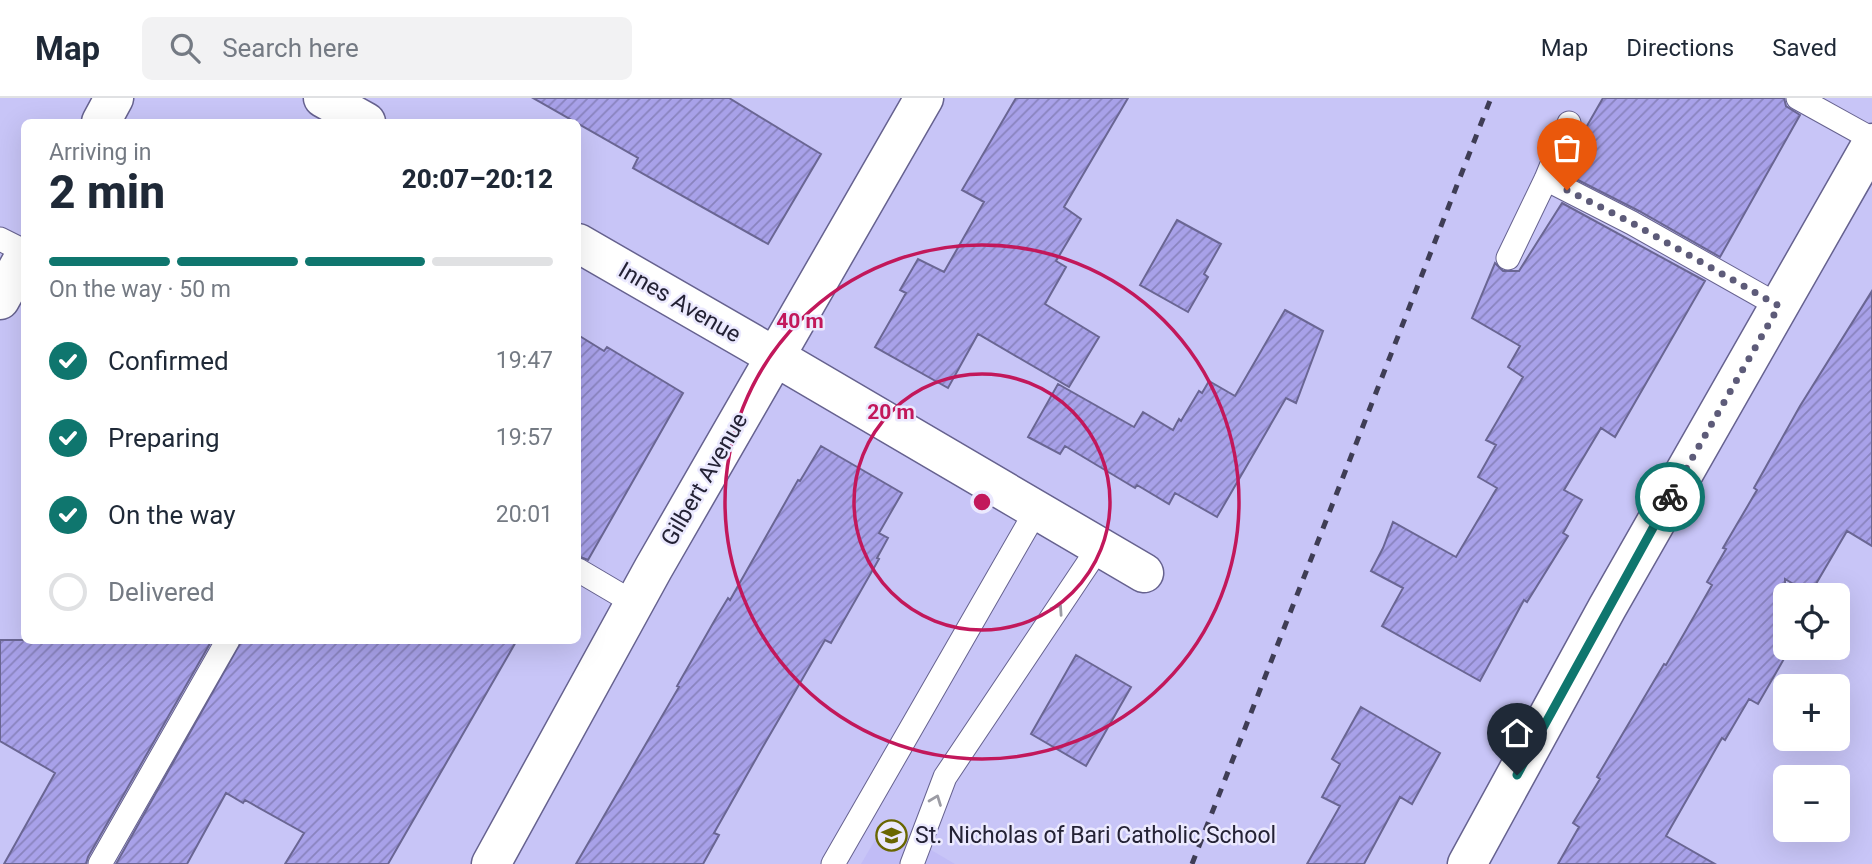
<!DOCTYPE html>
<meta charset="utf-8">
<style>
:root{--surface:#fff;--page:#f2f2f3;--text:#1f2937;--muted:#747a83;--line:#e0e1e3;--accent:#0f766e}
body{margin:0;font-family:Roboto,sans-serif;background:var(--page);color:var(--text);height:100vh;display:flex;flex-direction:column;font-size:26px;white-space:nowrap}
*{box-sizing:border-box;margin:0}
p{font-size:23px;color:var(--muted)}
.icon{flex:none;width:38px;height:38px;fill:none;stroke:currentColor;stroke-width:2;stroke-linecap:round;stroke-linejoin:round}
.map{position:relative;flex:1;overflow:hidden}
.side{position:absolute;left:21px;top:21px;width:560px;height:525px;display:flex;flex-direction:column;background:var(--surface);border-radius:10px;box-shadow:0 7px 28px #0002}
.side>*{flex:none}
.buttons{position:absolute;left:1773px;top:485px;display:grid;gap:14px}
.buttons a{display:grid;place-items:center;width:77px;height:77px;border-radius:10px;background:var(--surface);box-shadow:0 7px 28px #0002;font-size:35px}
.pin{position:absolute;display:grid;place-items:center;width:60px;height:60px;color:#fff;margin:-72px -30px;border-radius:50% 50% 50% 0;rotate:-45deg;box-shadow:0 0 7px #0007}
.pin .icon{rotate:45deg}
.courier{position:absolute;display:grid;place-items:center;width:70px;height:70px;margin:-35px;border:5px solid #0f766e;border-radius:50%;background:#fff;color:#222;box-shadow:0 2px 9px #0007}
.head em{font-style:normal;font-weight:800}
.head div{display:flex;flex-direction:column-reverse}
.head{display:flex;align-items:center;justify-content:space-between;height:119px;padding:0 28px}
h1{font-size:46px;font-weight:800;line-height:52px}
.bar{display:grid;grid-template-columns:repeat(4,1fr);gap:10px 7px;align-content:center;height:84px;padding:0 28px}
.bar i{height:9px;border-radius:5px;background:var(--line)}
.bar .on{background:var(--accent)}
.bar p{grid-column:span 4}
ol{padding:0 28px;list-style:none}
li{display:flex;align-items:center;gap:21px;height:77px}
li p{margin-inline-start:auto}
li .icon{padding:7px;border-radius:50%;background:var(--accent);color:#fff;stroke-width:4}
li:last-child{color:var(--muted)}
li i{width:38px;height:38px;border:4px solid var(--line);border-radius:50%}
header{display:flex;align-items:center;gap:42px;box-sizing:border-box;height:98px;padding:0 35px;background:var(--surface);border-bottom:2px solid var(--line)}
header strong{font-size:33px}
nav{display:flex;gap:38px;margin-inline-start:auto;font-size:24px}
.search{width:490px;height:63px;background:var(--page);display:flex;align-items:center;gap:18px;box-sizing:border-box;padding:0 24px;border-radius:10px;color:var(--muted);font-size:26px}
.map>svg:first-child{display:block}
.built{fill:#c1bcf6}
.building{fill:url(#building-hatch);stroke:#6a6693;stroke-width:2}
.lines{fill:none;stroke-linecap:round;stroke-linejoin:round}
.lane-casing{stroke:#66628f;stroke-width:25}
.street-casing{stroke:#66628f;stroke-width:41}
.secondary-casing{stroke:#66628f;stroke-width:41}
.lane{stroke:#fff;stroke-width:23}
.street{stroke:#fff;stroke-width:38}
.secondary{stroke:#fff;stroke-width:38}
.rail{stroke:#3f3d55;stroke-width:5;stroke-dasharray:9 9;stroke-linecap:butt}
.oneway{stroke:#9c9ca4}
.done{stroke:#5d5b79;stroke-width:7;stroke-dasharray:0 12.6}
.route{stroke:#0f766e;stroke-width:9}
.ring{fill:none;stroke:#c2185b;stroke-width:3.5}
.labels{text-anchor:middle;stroke-width:5;stroke-linejoin:round;paint-order:stroke}
.street-label{font-size:23px;fill:#242235;stroke:#ebe9fe}
.poi-label{font-size:23px;fill:#242235;stroke:#ebe9fe;text-anchor:start}
.centre{fill:#c2185b;stroke:#ebe9fe;stroke-width:3.5}
.ring-label{font-size:21px;text-anchor:middle;font-weight:bold;fill:#c2185b;stroke:#ebe9fe;stroke-width:5;stroke-linejoin:round;paint-order:stroke}
</style>
<header>
<strong>Map</strong>
<div class="search"><svg class="icon" aria-label="search" viewBox="0 0 24 24"><circle cx="10" cy="10" r="6"/><path d="M15 15l6 6"/></svg>Search here</div>
<nav><a>Map</a><a>Directions</a><a>Saved</a></nav>
</header>
<div class="map">
<svg width="1872" height="766" viewBox="0 0 1872 766">
<defs>
<pattern id="building-hatch" width="6" height="6" patternUnits="userSpaceOnUse" patternTransform="scale(1.75)"><rect width="6" height="6" fill="#a8a1e9"/><path d="M-1 1l2-2M0 6l6-6M5 7l2-2" fill="none" stroke="#8983be"/></pattern>
</defs>
<rect width="100%" height="100%" fill="#c8c5f7"/>
<!-- built -->
<path class="built" d="M885,725L955,766H861Z"/>
<!-- building -->
<path class="building" d="M533,0H729L821,56L768,146L633,70L638,60Z
M1016,0H1128L1064,109L1081,121L1056,163L1066,169L1045,206L1099,239L1069,289L978,236L948,290L875,249L906,195L900,192L918,161L944,174L984,104L962,92Z
M1603,0H1784L1786,8L1800,17L1720,159L1639,113L1566,76L1580,50L1576,47Z
M1562,105L1705,183L1615,339L1601,330L1564,392L1582,402L1563,435L1568,438L1527,504L1524,502L1480,583L1382,528L1403,490L1371,473L1383,450L1393,424L1456,459L1497,390L1478,379L1496,347L1486,342L1523,279L1508,269L1520,248L1472,220L1495,165L1503,173H1519Z
M1177,122L1221,146L1204,176L1208,179L1188,214L1140,187Z
M1872,193V448L1847,433L1810,496L1785,481V559L1758,606L1749,601L1725,642L1722,640L1666,738L1715,766H1558L1579,729L1573,725L1600,681L1597,679L1664,566L1666,567L1712,487L1707,484L1726,451L1723,450L1757,392L1754,390L1800,308Z
M1285,212L1323,233L1296,305L1286,300L1217,419L1175,395L1169,406L1137,387L1135,390L1065,348L1060,356L1028,339L1058,286L1134,329L1143,314L1173,332L1179,321L1181,323L1199,293L1202,295L1209,283L1235,298Z
M578,237L604,253L607,249L683,295L588,462L578,458Z
M821,348L902,395L879,435L888,440L877,460L879,461L831,545L825,542L761,652L714,735L719,737L703,766H576L679,589L677,588L716,520L728,500L730,502L798,382L800,383Z
M0,542H212L88,759L86,766H4L55,675L0,643Z
M242,542H517L388,766H285L304,735L245,702L243,705L226,695L187,766H116Z
M1076,557L1131,589L1086,668L1031,636Z
M1361,609L1440,655L1412,706L1400,699L1364,766H1307L1340,708L1322,699L1340,666L1332,661Z"/>
<g class="lines">
<defs>
<path id="lane" d="M1798,0L1872,41
M1546,81L1632,125L1779,208
M0,141L24,153
M1508,160L1546,81L1569,25
M578,472L634,505
M100,766L228,542
M833,766L1036,413
M912,766L945,679L1099,449"/>
<path id="street" d="M323,0L366,24
M578,145L774,258L1144,475
M491,766L653,471L924,0
M1467,766L1607,510L1872,45"/>
<path id="secondary" d="M101,24L114,0
M0,202L24,159"/>
</defs>
<!-- lane casing -->
<use href="#lane" class="lane-casing"/>
<!-- street casing -->
<use href="#street" class="street-casing"/>
<!-- secondary casing -->
<use href="#secondary" class="secondary-casing"/>
<!-- lane -->
<use href="#lane" class="lane"/>
<!-- street -->
<use href="#street" class="street"/>
<!-- secondary -->
<use href="#secondary" class="secondary"/>
<!-- rail -->
<path class="rail" d="M1192,766L1491,0"/>
</g>
<!-- one-way arrows -->
<defs><path id="oneway-chevron" d="M-2-3.5L2.5 0L-2 3.5" fill="none" stroke-width="1.6" stroke-linecap="round" stroke-linejoin="round" transform="scale(1.75)"/></defs>
<g class="oneway">
<use href="#oneway-chevron" transform="translate(1058 511) rotate(-56)"/>
<use href="#oneway-chevron" transform="translate(936 702) rotate(-69)"/>
</g>
<g class="lines">
<!-- done -->
<path class="done" d="M1567,92L1632,125L1779,208L1670,399"/>
<!-- route -->
<path class="route" d="M1517,677L1670,399"/>
</g>
<!-- distance rings -->
<g class="ring">
<circle cx="982" cy="404" r="128"/>
<circle cx="982" cy="404" r="257"/>
</g>
<!-- icons -->
<defs>
<symbol id="school-ring" viewBox="-11 -11 22 22"><circle r="9.5" fill="#ebe9fe" stroke="#696600" stroke-width="1.5"/><path d="M0-5L7-2L0 1L-7-2ZM-4 1L0 2.5L4 1V4Q0 6-4 4Z" fill="#696600"/></symbol>
</defs>
<g fill-rule="evenodd">
<use href="#school-ring" x="874" y="720" width="35" height="35"/>
</g>
<g class="labels">
<!-- street labels -->
<g class="street-label">
<text transform="translate(680 204) rotate(30)" y="8">Innes Avenue</text>
<text transform="translate(704 381) rotate(-60)" y="8">Gilbert Avenue</text>
</g>
<!-- poi labels -->
<g class="poi-label">
<text x="915" y="745">St. Nicholas of Bari Catholic School</text>
</g>
</g>
<circle cx="982" cy="404" r="10" class="centre"/>
<g class="ring-label">
<text x="800" y="230">40 m</text>
<text x="891" y="321">20 m</text>
</g>
</svg>
<div class="buttons">
<a><svg class="icon" aria-label="locate" viewBox="0 0 24 24"><circle cx="12" cy="12" r="6"/><path d="M12 2v4M12 18v4M2 12h4M18 12h4"/></svg></a>
<a>+</a>
<a>−</a>
</div>
<div class="pin" style="left:1567px;top:92px;background:#ea580c"><svg class="icon" aria-label="bag" viewBox="0 0 24 24"><path d="M5 8h14l-1 12H6zM9 8a3 3 0 0 1 6 0"/></svg></div>
<div class="pin" style="left:1517px;top:677px;background:#1f2937"><svg class="icon" aria-label="home" viewBox="0 0 24 24"><path d="M3 11l9-7 9 7M6 9v11h12V9"/></svg></div>
<div class="courier" style="left:1670px;top:399px"><svg class="icon" aria-label="bike" viewBox="0 0 24 24"><circle cx="6" cy="16" r="4"/><circle cx="18" cy="16" r="4"/><path d="M6 16l4-8h5l3 8M10 8l3 8H6M13 5h3"/></svg></div>
<section class="side">
<div class="head"><div><h1>2 min</h1><p>Arriving in</p></div><em>20:07–20:12</em></div>
<div class="bar"><i class="on"></i><i class="on"></i><i class="on"></i><i></i><p>On the way · 50 m</p></div>
<ol>
<li><svg class="icon" aria-label="check" viewBox="0 0 24 24"><path d="M5 12l5 5 9-10"/></svg>Confirmed<p>19:47</p></li>
<li><svg class="icon" aria-label="check" viewBox="0 0 24 24"><path d="M5 12l5 5 9-10"/></svg>Preparing<p>19:57</p></li>
<li><svg class="icon" aria-label="check" viewBox="0 0 24 24"><path d="M5 12l5 5 9-10"/></svg>On the way<p>20:01</p></li>
<li><i></i>Delivered</li>
</ol>
</section>
</div>
